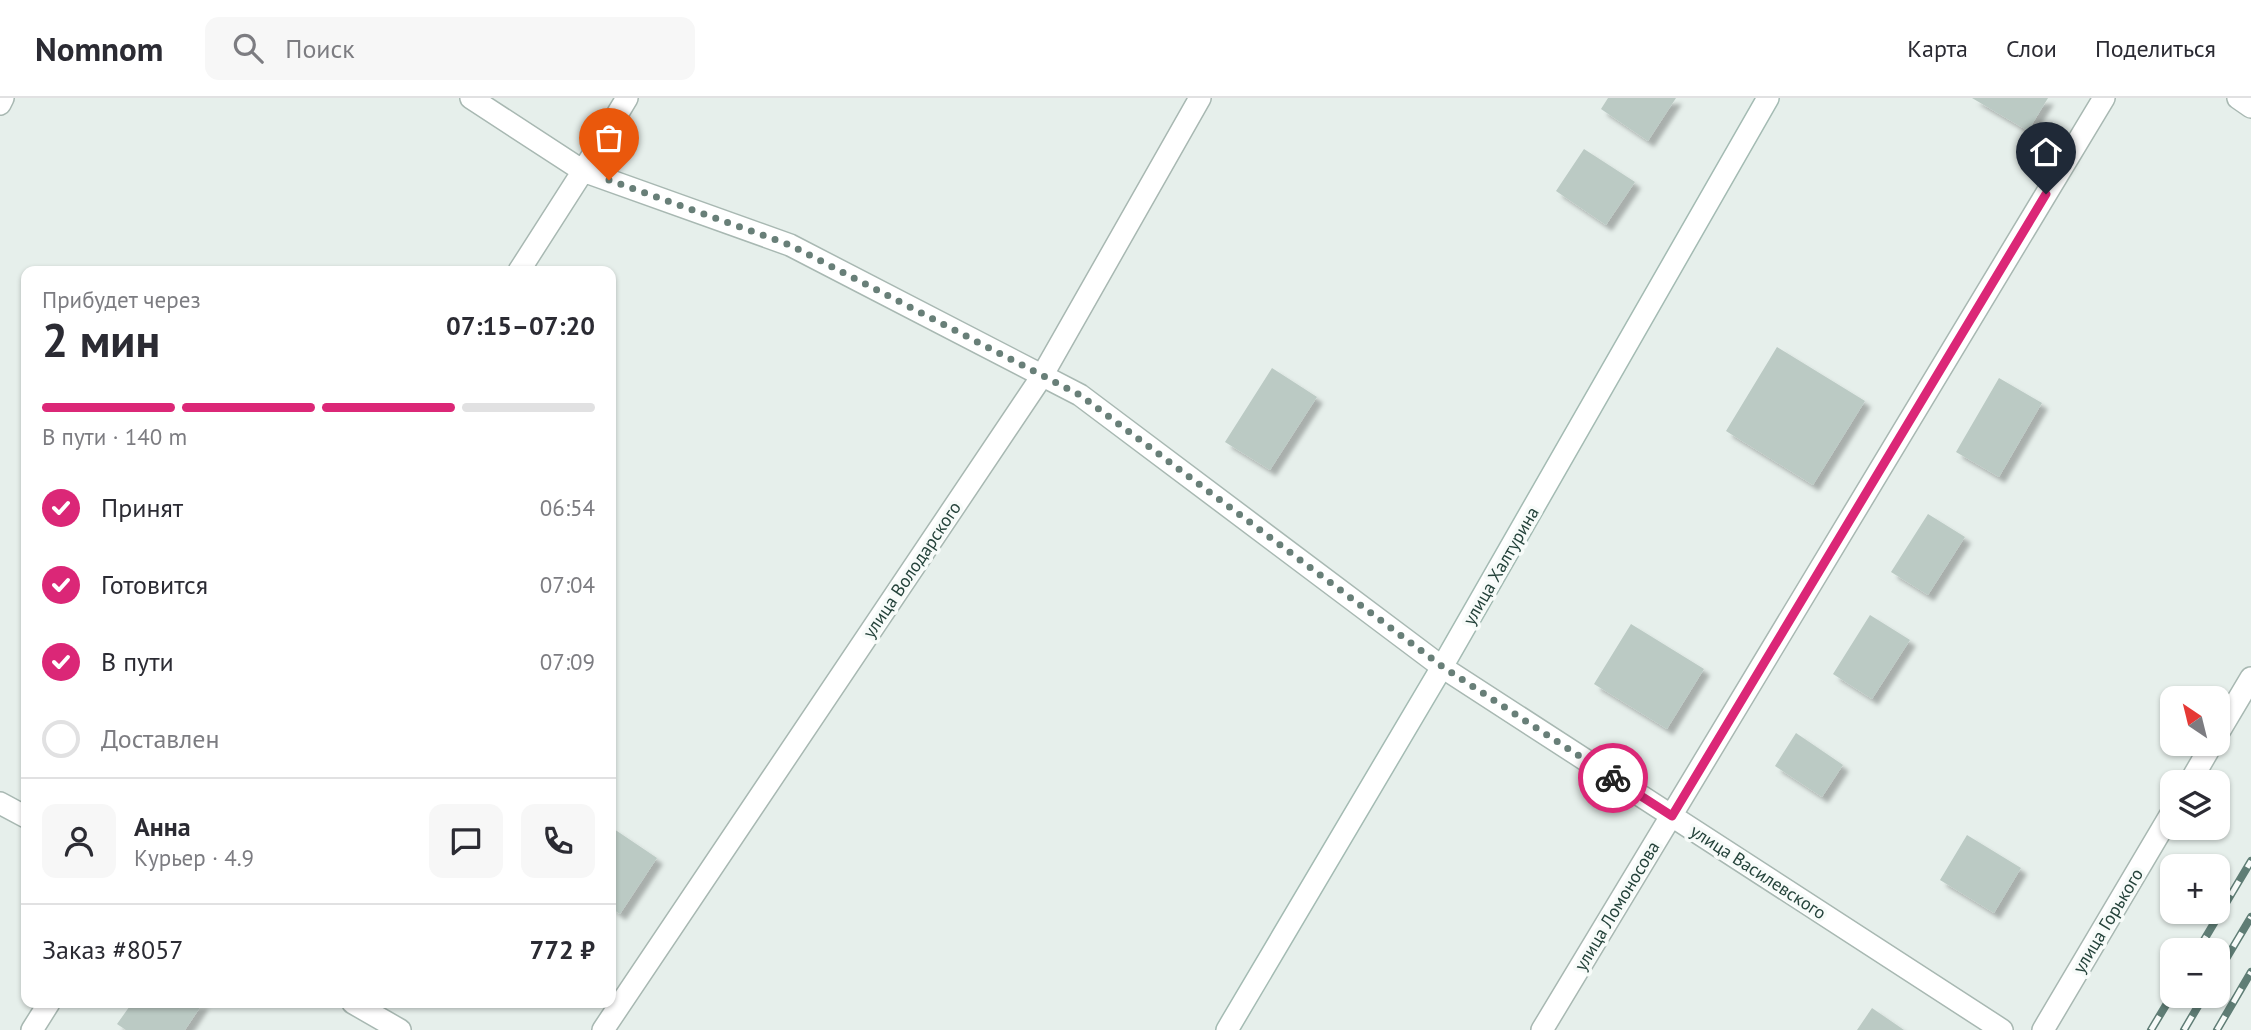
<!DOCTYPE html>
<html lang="ru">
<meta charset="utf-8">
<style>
:root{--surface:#fff;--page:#f7f7f7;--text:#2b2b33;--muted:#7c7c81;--line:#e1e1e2;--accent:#db2777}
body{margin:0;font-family:"PT Sans",sans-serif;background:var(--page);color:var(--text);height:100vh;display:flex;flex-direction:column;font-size:26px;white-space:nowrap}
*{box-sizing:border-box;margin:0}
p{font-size:23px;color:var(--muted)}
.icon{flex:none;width:38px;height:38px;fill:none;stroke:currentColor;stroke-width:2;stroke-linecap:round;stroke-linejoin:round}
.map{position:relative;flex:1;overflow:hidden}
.side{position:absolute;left:21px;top:168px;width:595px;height:742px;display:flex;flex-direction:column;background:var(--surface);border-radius:14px;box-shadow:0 2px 5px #0004}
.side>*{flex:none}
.needle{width:46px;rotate:325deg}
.buttons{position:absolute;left:2160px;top:588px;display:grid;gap:14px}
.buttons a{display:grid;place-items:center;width:70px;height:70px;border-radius:14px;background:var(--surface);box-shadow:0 2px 5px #0004;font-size:35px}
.pin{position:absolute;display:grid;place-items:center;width:60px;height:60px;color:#fff;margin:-72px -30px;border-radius:50% 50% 50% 0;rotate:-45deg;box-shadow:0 0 7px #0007}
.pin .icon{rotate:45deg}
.courier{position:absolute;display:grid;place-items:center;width:70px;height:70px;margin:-35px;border:5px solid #db2777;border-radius:50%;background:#fff;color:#222;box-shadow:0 2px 9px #0007}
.overview em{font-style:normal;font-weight:700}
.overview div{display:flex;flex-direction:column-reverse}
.overview{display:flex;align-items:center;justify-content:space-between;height:119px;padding:0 21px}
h1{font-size:46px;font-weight:700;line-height:52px}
.bar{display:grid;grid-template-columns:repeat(4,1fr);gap:10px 7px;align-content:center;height:84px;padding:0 21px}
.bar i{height:9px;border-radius:5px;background:var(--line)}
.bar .selected{background:var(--accent)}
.bar p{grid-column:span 4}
.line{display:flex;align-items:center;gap:18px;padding:0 21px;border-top:2px solid var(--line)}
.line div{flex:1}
.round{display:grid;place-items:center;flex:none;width:74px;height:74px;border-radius:14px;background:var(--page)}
ol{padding:0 21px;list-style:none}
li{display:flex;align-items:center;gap:21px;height:77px}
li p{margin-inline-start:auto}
li .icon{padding:7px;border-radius:50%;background:var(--accent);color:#fff;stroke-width:4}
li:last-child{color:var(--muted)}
li i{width:38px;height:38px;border:4px solid var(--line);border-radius:50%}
header{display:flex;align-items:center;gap:42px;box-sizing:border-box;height:98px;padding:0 35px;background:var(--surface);border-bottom:2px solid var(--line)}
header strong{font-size:33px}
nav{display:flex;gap:38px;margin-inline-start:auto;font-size:24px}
.search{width:490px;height:63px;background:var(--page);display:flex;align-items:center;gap:18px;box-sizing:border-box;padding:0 24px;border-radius:14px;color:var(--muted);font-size:26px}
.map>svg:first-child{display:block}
.building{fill:#bbcac4;filter:url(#shadow)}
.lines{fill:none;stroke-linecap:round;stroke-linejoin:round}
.minor-casing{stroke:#a8b8b2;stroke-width:24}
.secondary-casing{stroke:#a4bbb3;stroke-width:24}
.minor{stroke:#fff;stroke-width:21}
.secondary{stroke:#fff;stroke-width:21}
.rail-casing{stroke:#5f7d75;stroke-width:8}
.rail{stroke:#f7fbf9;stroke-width:5;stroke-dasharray:16;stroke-linecap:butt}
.done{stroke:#687f78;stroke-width:7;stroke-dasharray:0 12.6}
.route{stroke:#db2777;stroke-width:9}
.labels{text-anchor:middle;stroke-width:7;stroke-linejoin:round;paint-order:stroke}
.street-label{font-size:18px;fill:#24423a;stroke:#f7fbf9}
</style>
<header>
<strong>Nomnom</strong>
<div class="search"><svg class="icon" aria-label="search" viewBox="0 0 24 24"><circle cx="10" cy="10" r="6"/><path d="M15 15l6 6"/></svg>Поиск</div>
<nav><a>Карта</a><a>Слои</a><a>Поделиться</a></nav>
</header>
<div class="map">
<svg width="2251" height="932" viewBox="0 0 2251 932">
<defs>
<filter id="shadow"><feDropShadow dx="6" dy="6" stdDeviation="2" flood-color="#0004"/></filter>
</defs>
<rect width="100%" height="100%" fill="#e6efeb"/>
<!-- building -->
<path class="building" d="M1608,0H1676L1648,43L1601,11Z
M1972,0H2048L2028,33Z
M1584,51L1635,84L1606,127L1556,93Z
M1777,249L1865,303L1813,387L1726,333Z
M1272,270L1317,299L1270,372L1225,344Z
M1999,280L2042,305L1999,379L1956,354Z
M1928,416L1965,439L1928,497L1891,474Z
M1870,517L1910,542L1872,601L1833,576Z
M1631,526L1704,571L1667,631L1594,586Z
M1796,635L1843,667L1822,699L1775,668Z
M611,729L657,760L620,816L611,810Z
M1967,737L2021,770L1994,815L1940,782Z
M132,905H203L185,932H126L117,926Z
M1872,910L1904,932H1857Z"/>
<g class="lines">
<defs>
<path id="minor" d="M471,0L583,73L790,147L1080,297L1442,569L2002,932
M2238,0L2251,9
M0,6L3,0
M519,173L583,73L627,0
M2217,637L2251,580
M2190,684L2212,646
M0,705L26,719
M353,905L400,932
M32,932L49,905
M603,932L1042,278L1200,0
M1542,932L2104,0
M2043,932L2172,714"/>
<path id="secondary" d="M1227,932L1442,569L1768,0"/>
</defs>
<!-- minor casing -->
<use href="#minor" class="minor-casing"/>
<!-- secondary casing -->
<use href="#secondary" class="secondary-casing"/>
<!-- minor -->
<use href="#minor" class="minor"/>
<!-- secondary -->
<use href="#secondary" class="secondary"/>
<defs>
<path id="rail" d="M2198,852L2251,763
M2217,876L2251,819
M2151,932L2172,897
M2184,932L2204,898
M2217,932L2251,874"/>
</defs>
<!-- rail casing -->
<use href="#rail" class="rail-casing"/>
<!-- rail -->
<use href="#rail" class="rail"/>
</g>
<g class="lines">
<!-- done -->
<path class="done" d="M609,82L790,147L1080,297L1443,569L1613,680"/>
<!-- route -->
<path class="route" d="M1613,680L1672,718L2046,96"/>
</g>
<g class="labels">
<!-- street labels -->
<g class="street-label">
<text transform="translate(1501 468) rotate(-60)" y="6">улица Халтурина</text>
<text transform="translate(912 472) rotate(-56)" y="6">улица Володарского</text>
<text transform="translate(1758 774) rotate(33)" y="6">улица Василевского</text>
<text transform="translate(1617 808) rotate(-59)" y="6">улица Ломоносова</text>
<text transform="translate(2108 823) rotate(-59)" y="6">улица Горького</text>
</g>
</g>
</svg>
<div class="buttons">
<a><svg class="needle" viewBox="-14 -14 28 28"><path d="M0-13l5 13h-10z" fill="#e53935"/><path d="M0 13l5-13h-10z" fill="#7c7c81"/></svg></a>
<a><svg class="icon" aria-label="layers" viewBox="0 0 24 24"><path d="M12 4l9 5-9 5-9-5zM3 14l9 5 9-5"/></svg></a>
<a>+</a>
<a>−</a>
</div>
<div class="pin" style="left:609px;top:82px;background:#ea580c"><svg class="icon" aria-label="bag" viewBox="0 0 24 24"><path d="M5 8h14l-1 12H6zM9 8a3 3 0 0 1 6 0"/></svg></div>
<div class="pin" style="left:2046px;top:96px;background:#1f2937"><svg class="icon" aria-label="home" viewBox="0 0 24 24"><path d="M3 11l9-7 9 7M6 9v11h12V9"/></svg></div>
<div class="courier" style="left:1613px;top:680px"><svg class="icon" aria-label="bike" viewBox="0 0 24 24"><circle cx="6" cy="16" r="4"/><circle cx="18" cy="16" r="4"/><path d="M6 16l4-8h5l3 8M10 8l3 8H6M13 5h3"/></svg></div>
<section class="side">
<div class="overview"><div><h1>2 мин</h1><p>Прибудет через</p></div><em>07:15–07:20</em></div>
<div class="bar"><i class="selected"></i><i class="selected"></i><i class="selected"></i><i></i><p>В пути · 140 m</p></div>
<ol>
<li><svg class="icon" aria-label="check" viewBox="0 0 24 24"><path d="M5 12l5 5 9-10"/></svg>Принят<p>06:54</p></li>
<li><svg class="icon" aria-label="check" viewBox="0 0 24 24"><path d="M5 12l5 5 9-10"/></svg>Готовится<p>07:04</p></li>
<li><svg class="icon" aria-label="check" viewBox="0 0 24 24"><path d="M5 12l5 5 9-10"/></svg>В пути<p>07:09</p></li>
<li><i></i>Доставлен</li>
</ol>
<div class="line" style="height:126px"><a class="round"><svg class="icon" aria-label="person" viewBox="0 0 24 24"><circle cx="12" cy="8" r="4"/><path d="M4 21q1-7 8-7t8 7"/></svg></a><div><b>Анна</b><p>Курьер · 4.9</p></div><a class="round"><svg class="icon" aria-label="chat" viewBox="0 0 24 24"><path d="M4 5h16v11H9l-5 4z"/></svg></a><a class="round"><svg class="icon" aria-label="phone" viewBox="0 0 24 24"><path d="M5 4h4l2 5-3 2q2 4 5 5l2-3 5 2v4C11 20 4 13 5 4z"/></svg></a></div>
<div class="line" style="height:91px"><div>Заказ #8057</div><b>772 ₽</b></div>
</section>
</div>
